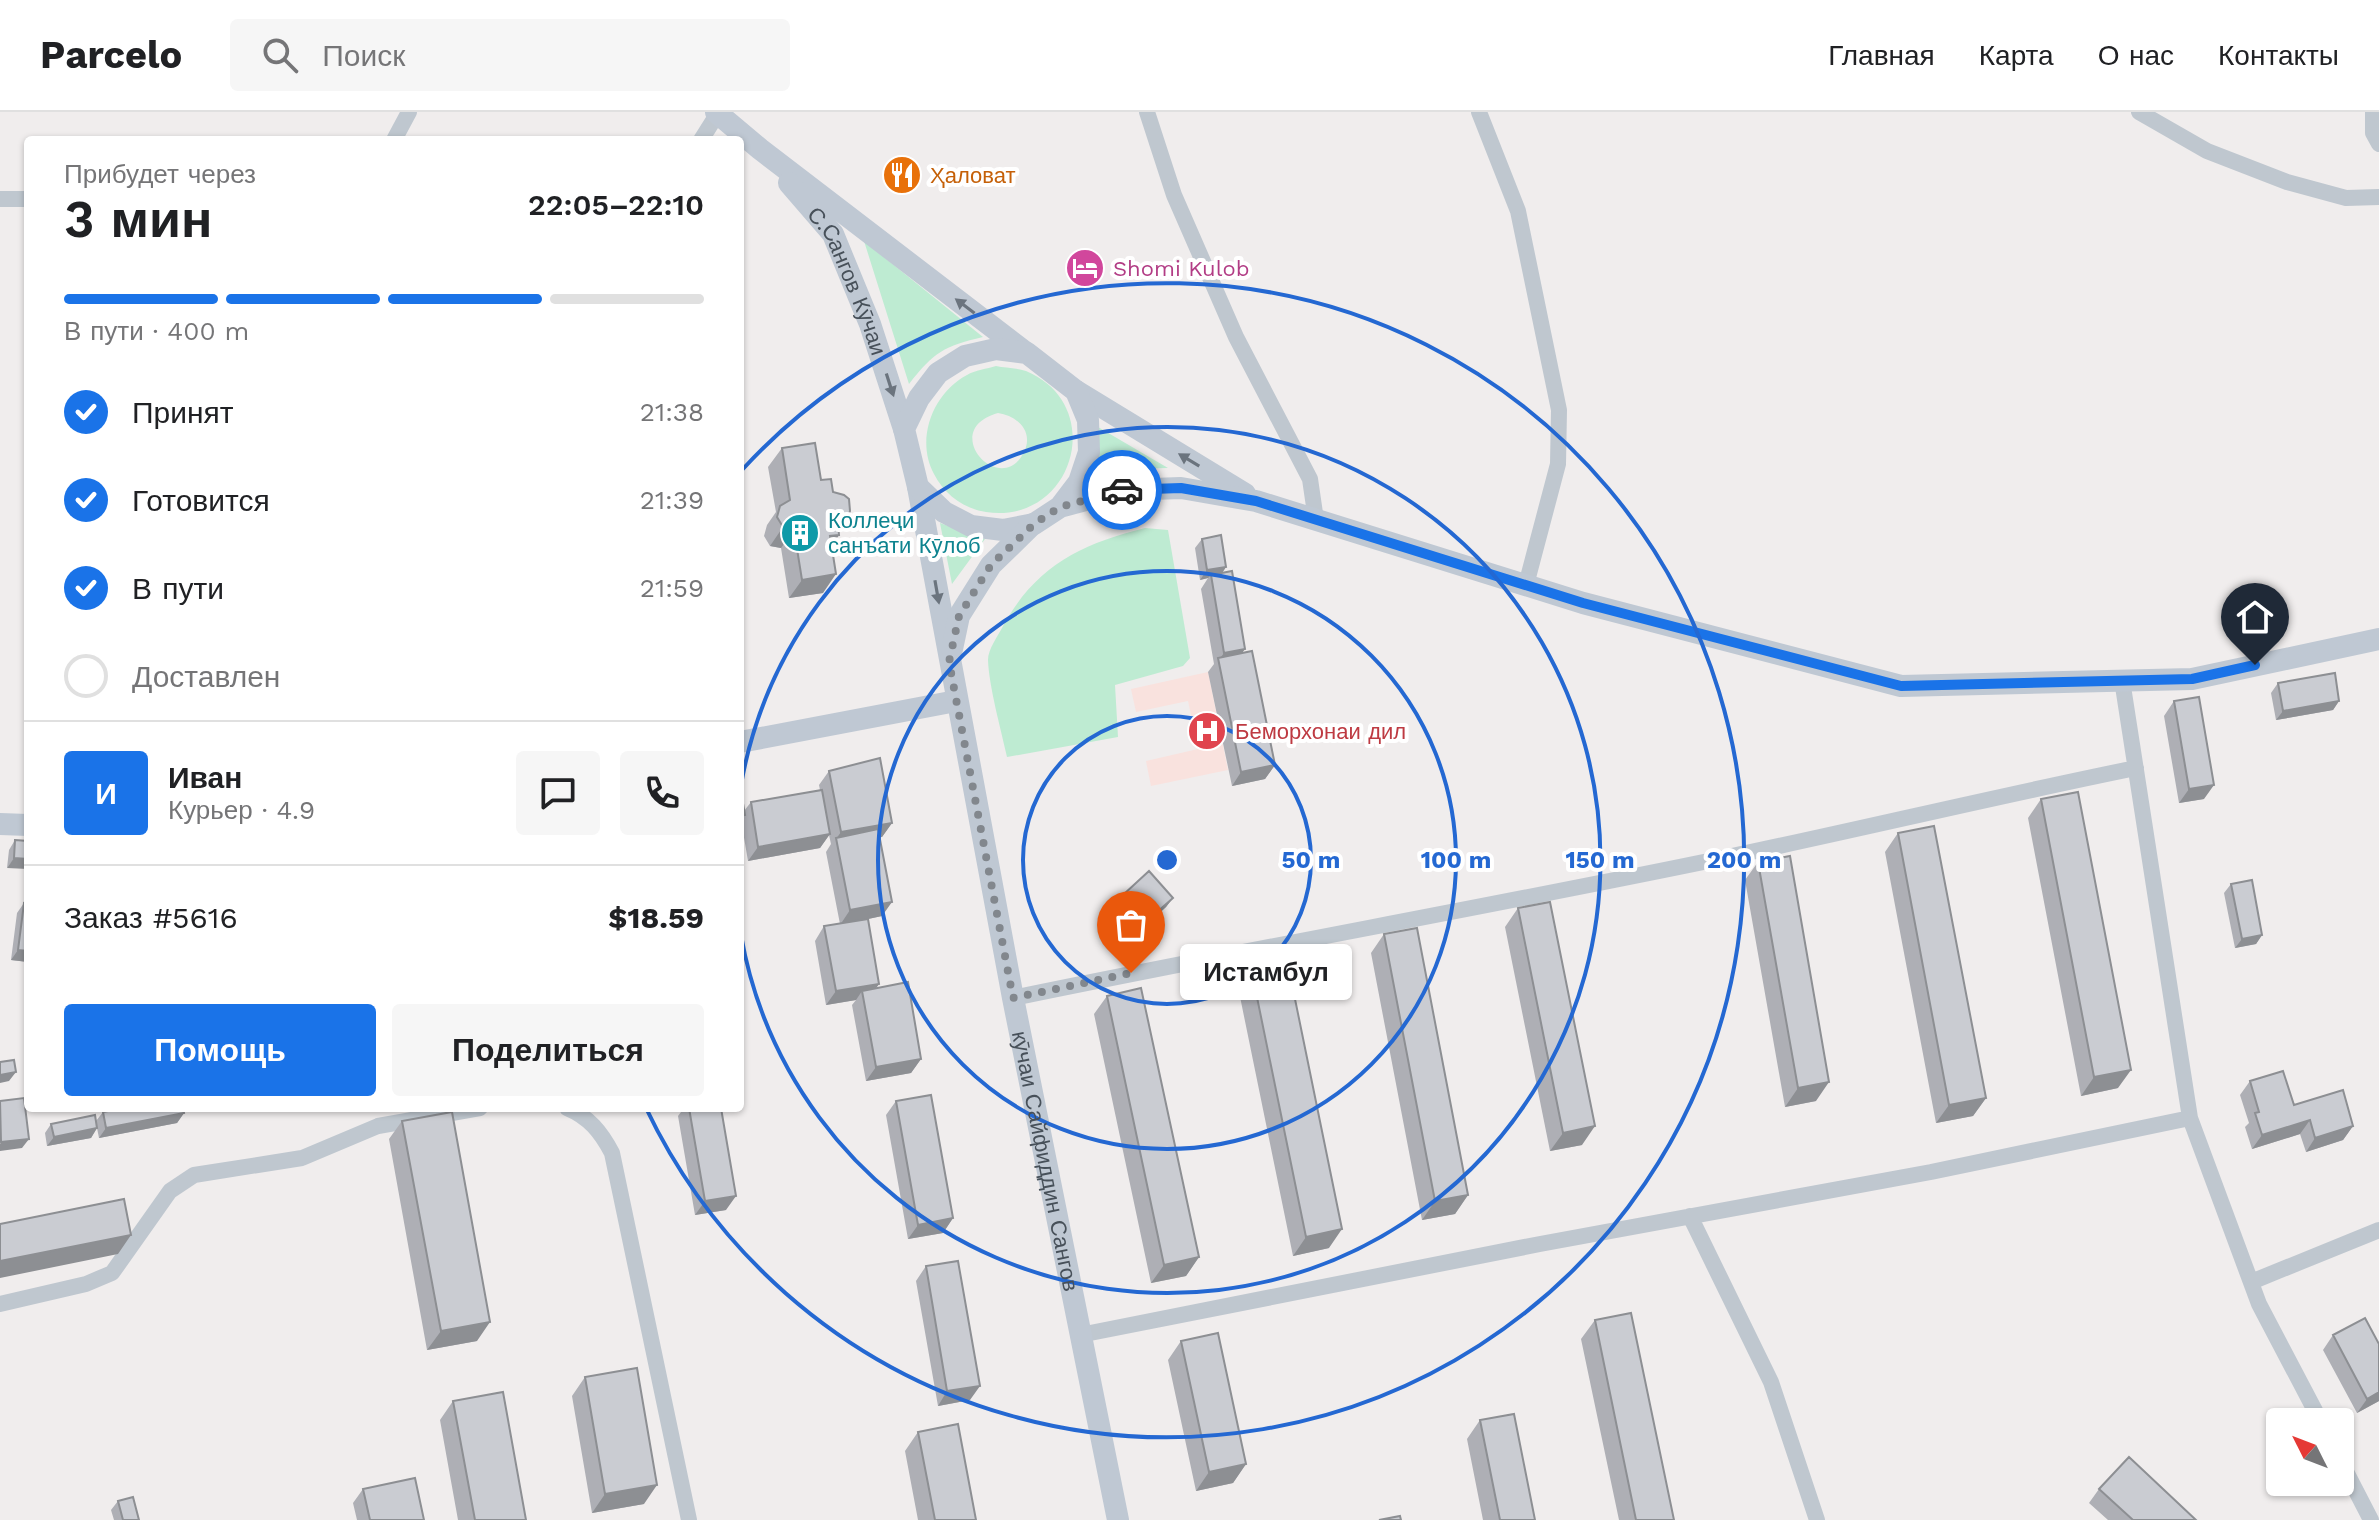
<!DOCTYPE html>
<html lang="ru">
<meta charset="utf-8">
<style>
:root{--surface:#fff;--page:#f6f6f6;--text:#202124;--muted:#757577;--line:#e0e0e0;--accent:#1a73e8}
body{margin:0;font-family:"Work Sans",sans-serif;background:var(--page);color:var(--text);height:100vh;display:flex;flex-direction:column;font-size:30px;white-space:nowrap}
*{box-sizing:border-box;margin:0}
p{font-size:26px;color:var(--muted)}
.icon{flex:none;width:44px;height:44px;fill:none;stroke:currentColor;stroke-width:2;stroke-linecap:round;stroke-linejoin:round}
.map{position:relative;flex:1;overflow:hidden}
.sheet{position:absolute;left:24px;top:24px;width:720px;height:976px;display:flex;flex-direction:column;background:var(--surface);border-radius:8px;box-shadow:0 2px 6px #0004}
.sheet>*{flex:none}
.needle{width:52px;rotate:312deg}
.tools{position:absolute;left:2266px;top:1296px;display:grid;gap:16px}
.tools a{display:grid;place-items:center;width:88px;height:88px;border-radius:8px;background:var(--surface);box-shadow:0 2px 6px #0004;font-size:40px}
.pin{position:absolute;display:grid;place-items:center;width:68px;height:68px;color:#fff;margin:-82px -34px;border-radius:50% 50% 50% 0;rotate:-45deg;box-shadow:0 0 8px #0007}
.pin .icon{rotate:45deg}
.courier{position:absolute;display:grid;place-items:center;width:80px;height:80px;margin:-40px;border:6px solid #1a73e8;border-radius:50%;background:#fff;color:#222;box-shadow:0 2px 10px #0007}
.bubble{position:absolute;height:56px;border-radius:8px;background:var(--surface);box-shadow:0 2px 6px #0004;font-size:26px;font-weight:600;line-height:56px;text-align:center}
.summary em{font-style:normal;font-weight:600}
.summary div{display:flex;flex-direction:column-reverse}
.summary{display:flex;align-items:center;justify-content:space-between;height:136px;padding:0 40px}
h1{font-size:52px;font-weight:600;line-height:60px}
.bar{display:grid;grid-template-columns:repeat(4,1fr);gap:12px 8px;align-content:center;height:96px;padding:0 40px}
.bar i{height:10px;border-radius:6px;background:var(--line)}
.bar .on{background:var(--accent)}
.bar p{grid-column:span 4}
.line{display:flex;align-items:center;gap:20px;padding:0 40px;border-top:2px solid var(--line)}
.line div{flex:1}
.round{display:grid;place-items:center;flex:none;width:84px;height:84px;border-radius:8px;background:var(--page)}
ol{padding:0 40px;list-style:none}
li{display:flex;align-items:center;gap:24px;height:88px}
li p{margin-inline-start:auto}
li .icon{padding:8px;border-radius:50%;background:var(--accent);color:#fff;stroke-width:4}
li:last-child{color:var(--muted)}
li i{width:44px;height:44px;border:4px solid var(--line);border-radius:50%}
.button{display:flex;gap:16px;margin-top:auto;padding:16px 40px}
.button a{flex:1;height:92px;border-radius:8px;background:var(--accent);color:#fff;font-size:32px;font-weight:600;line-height:92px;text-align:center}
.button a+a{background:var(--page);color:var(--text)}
header{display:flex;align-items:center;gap:48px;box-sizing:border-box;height:112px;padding:0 40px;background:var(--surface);border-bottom:2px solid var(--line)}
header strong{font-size:38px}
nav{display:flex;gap:44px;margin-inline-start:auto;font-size:28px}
.search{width:560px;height:72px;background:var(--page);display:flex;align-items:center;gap:20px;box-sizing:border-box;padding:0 28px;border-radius:8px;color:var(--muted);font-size:30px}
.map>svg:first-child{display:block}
.medical{fill:#f9e2de}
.green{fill:#beebd2;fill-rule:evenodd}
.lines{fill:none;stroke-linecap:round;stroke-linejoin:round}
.street{stroke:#bfc7cf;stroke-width:16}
.secondary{stroke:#bfc8d3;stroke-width:22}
.wall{fill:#aeafb5}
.shaded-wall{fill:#8d8f93}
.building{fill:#caccd2;stroke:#8d8f93;stroke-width:2}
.oneway{fill:#6b747e}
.done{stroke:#82878d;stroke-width:8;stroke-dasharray:0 14.4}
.route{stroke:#1a73e8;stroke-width:10}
.ring{fill:none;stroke:#2468d2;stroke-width:4}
.labels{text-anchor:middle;stroke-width:8;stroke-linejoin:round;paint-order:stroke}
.food-label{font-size:22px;fill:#c56008;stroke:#fff;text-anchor:start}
.hotel-label{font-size:22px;fill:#b23c85;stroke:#fff;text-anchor:start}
.street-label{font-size:22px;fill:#475059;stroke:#fff}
.culture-label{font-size:22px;fill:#0d838f;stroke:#fff;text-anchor:start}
.health-label{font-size:22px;fill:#be3a42;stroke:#fff;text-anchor:start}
.centre{fill:#2468d2;stroke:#fff;stroke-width:4}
.ring-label{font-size:24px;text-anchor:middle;font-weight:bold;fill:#2468d2;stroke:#fff;stroke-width:8;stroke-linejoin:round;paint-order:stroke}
</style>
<header>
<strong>Parcelo</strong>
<div class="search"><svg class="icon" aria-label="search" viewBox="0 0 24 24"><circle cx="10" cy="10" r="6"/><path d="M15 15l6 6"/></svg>Поиск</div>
<nav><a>Главная</a><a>Карта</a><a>О нас</a><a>Контакты</a></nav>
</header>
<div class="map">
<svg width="2379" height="1408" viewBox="0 0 2379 1408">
<rect width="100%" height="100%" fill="#f0eded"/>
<!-- medical -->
<path class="medical" d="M1208,560L1228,658L1151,674L1146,649L1198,637L1188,589L1136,600L1131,577Z"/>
<!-- green -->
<path class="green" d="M864,129L983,225C944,234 934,240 909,272Z
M996,254C1005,256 1017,256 1026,259C1108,293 1074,413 986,400C964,397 944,382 934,362C915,327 933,281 967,263C975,258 987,257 996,254ZM998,301C1018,304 1034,320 1024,340C1001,387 937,318 998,301Z
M1098,315L1168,356L1127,357L1090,366Z
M940,411L985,427L952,472Z
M1145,416L1168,418L1190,546L1183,554L1115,573L1118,625L1007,645C1001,617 989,575 988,548C988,537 998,524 1003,514C1036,454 1081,432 1145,416Z"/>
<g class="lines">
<!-- street -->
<path class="street" d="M1147,0L1174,83L1236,225L1310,367L1316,408
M1479,0L1518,99L1559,298L1558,352L1526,473
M2139,0L2207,39L2287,70L2346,86L2379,85
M2373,0V21L2379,32
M394,28L409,0
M701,28L718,1
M0,87H28
M2122,568L2190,1006L2259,1192L2321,1310
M1013,886C1249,837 1487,795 1723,746C1861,717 1998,684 2136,656
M567,996C589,1005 601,1020 612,1041L689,1408
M1690,1104L1771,1270L1817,1408
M2251,1170L2379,1118
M0,1192L86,1172L112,1161L170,1079L194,1063L302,1046L378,1014L480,996
M1080,1223L1540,1132L1931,1060L2190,1006
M2340,1348L2371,1408"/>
<!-- secondary -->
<g class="secondary">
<path d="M716,0L760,37L1025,240"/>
<path id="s1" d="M789,71L833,122L870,212L904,317"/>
<path d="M1076,279L1245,382"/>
<path id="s2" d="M918,375L1013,886L1118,1408"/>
<path d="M1060,395L1079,370L1089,340L1088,308L1076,279L1027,241L996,237L965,244L938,261L919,286L904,317L918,375L944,400L971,414L1003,418L1034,412L1060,395L1123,378L1181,376L1256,389L1583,491L1901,574L2192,567L2379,527"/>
<path d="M952,537L959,504L991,453L1033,412"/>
<path d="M740,630L956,589"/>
<path d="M0,712L28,713"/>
</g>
</g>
<!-- wall -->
<path class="wall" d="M782,336L821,368L833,380L839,423L831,434L823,481L789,486L781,436L770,434L764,424L767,413L776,400L768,355Z
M1202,427L1226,455L1222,461L1243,541L1275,653L1265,667L1232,674L1208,560L1214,552L1201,477L1208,466L1200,468L1195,436Z
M2278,571L2339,589L2333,598L2276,608L2271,581Z
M2174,589L2204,687L2179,691L2164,604Z
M829,659L892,711L882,725H880L882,804L868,807L879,872L876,876L921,947L911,961L866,969L852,893L856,888L826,893L815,829L824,814L840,812L826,740L831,732L829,723L820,736L748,749L741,708L744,699L751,690L820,678L819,673Z
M2041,687L2118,976L2081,984L2028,706Z
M1898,721L1986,986L1973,1004L1936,1011L1885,740Z
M15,728L28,729L7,756L9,738Z
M1758,750L1816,989L1785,995L1745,768Z
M2231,772L2262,823L2256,832L2235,836L2224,781Z
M1124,782L1173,786L1166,795L1141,818L1117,791Z
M24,791L28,792V850L11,848L17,801Z
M1518,796L1582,1033L1550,1039L1505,815Z
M1384,822L1468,1083L1455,1102L1422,1108L1371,841Z
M1250,851L1329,1136L1293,1144L1237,870Z
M1107,884L1199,1145L1186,1164L1151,1171L1094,902Z
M2250,969L2294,993L2353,1014L2343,1028L2306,1040L2300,1022L2252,1037L2245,1015L2249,1011L2240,983Z
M896,989L953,1106L943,1121L908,1127L886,1003Z
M684,996H721L726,1098L695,1103L678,1004Z
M103,1000L184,1001L177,1011L99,1026L97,1016L91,1026L47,1034L45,1021L51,1012L96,1009Z
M402,1009L477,1229L427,1238L389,1027Z
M926,1154L970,1288L938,1294L916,1169Z
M1595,1208L1674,1408H1619L1581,1227Z
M2333,1223L2379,1232V1289L2357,1301L2323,1238Z
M1181,1229L1246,1352L1233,1371L1196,1379L1168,1248Z
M585,1265L644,1392L592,1401L572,1284Z
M453,1289L526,1408H458L440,1308Z
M1480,1308L1535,1408H1483L1467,1327Z
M918,1320L976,1408H918L905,1339Z
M363,1377L424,1408H357L353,1391Z
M2099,1377L2196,1408H2108L2089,1391Z
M118,1389L139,1408H114L111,1398Z"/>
<!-- shaded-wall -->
<path class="shaded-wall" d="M848,405L835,424L839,423L826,442L817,443L838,411Z
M783,415L794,418L781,436L770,434Z
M1226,455L1220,464L1211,463L1208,466L1200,468L1207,458Z
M836,462L823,481L789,486L802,468Z
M1245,537L1235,551L1218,549L1224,541Z
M2339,589L2333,598L2276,608L2283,599Z
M1275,653L1265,667L1232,674L1241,660Z
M2214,673L2204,687L2179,691L2189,677Z
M892,711L882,725L837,733L836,727L841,720Z
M830,722L820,736L748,749L758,735Z
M14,746L28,747V757L7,756Z
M1173,786L1166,795L1141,818L1148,808Z
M892,790L882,804L840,813L850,798Z
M2262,823L2256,832L2235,836L2242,827Z
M18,838L28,839V850L11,848Z
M879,872L869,886L862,879L856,888L826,893L836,879Z
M921,947L911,961L866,969L876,955Z
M2131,958L2118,976L2081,984L2094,965Z
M16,960L9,969L0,971V963Z
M1829,970L1816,989L1785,995L1798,976Z
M1986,986L1973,1004L1936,1011L1949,993Z
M184,1001L177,1011L99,1026L106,1016Z
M2310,1008L2300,1022L2252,1037L2262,1023Z
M1595,1014L1582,1033L1550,1039L1563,1021Z
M2353,1014L2343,1028L2306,1040L2315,1026Z
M97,1016L91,1026L47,1034L54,1025Z
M29,1027L22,1036L0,1039V1032L1,1030Z
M1468,1083L1455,1102L1422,1108L1435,1089Z
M736,1084L726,1098L695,1103L705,1089Z
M953,1106L943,1121L908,1127L918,1113Z
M1342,1117L1329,1136L1293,1144L1306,1125Z
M131,1123L118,1142L0,1166V1149Z
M1199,1145L1186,1164L1151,1171L1164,1153Z
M490,1210L477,1229L427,1238L441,1219Z
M980,1274L970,1288L938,1294L947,1279Z
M2379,1280V1289L2357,1301L2367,1287Z
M1246,1352L1233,1371L1196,1379L1209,1360Z
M657,1373L644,1392L592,1401L605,1382Z"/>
<!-- building -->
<path class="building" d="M815,331L821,368L831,367L833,380L844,383L849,387L850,399L848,405L838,411L839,423L830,424L836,462L802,468L794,418L783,415L777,405L780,394L790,388L782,336Z
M1221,423L1226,455L1207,458L1202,427Z
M1232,459L1245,537L1224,541L1211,463Z
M1252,539L1275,653L1241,660L1218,546Z
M2335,561L2339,589L2283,599L2278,571Z
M2199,585L2214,673L2189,677L2174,589Z
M880,646L892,711L841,720L829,659Z
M740,674L745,703L740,704Z
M822,678L830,722L758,735L751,690Z
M2078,680L2131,958L2094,965L2041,687Z
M1934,714L1986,986L1949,993L1898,721Z
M878,717L892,790L850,798L836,726Z
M15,728L28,729V747L14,746Z
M1790,744L1829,970L1798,976L1758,750Z
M1149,759L1173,786L1148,808L1124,782Z
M2252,768L2262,823L2242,827L2231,772Z
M1550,790L1595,1014L1563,1021L1518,796Z
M24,791L28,792V839L18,838Z
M868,807L879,872L836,879L824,814Z
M1417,816L1468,1083L1435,1089L1384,822Z
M1286,843L1342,1117L1306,1125L1250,851Z
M908,870L921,947L876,955L862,879Z
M1141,876L1199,1145L1164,1153L1107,884Z
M14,948L16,960L0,963V950Z
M2283,959L2294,993L2343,978L2353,1014L2315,1026L2310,1008L2262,1023L2255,1001L2259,1000L2250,969Z
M931,983L953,1106L918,1113L896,989Z
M24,986L29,1027L1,1030L0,989Z
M123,996H183L184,1001L106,1016L103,1000Z
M689,996H721L736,1084L705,1089Z
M452,1000L490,1210L441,1219L402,1009Z
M95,1003L97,1016L54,1025L51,1012Z
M124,1087L131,1123L0,1149V1112Z
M958,1149L980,1274L947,1279L926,1154Z
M1631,1201L1674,1408H1636L1595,1208Z
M2365,1206L2379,1232V1280L2367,1287L2333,1223Z
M1218,1221L1246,1352L1209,1360L1181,1229Z
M637,1256L657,1373L605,1382L585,1265Z
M503,1280L526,1408H475L453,1289Z
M1514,1302L1535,1408H1500L1480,1308Z
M958,1312L976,1408H935L918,1320Z
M2129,1345L2196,1408H2133L2099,1377Z
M415,1366L424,1408H370L363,1377Z
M133,1385L139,1408H123L118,1389Z
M1400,1404L1401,1408H1379Z"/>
<!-- one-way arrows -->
<defs><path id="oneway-solid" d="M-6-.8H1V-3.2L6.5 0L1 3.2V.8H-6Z" transform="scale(2)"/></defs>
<g class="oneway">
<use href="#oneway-solid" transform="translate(965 194) rotate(-143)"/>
<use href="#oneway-solid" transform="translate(890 273) rotate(72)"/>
<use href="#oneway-solid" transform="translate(1189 348) rotate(-149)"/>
<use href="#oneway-solid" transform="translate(937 480) rotate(80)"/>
</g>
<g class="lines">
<!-- done -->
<path class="done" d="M1122,378L1060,395L1034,412L991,453L959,504L949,550L1013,886L1131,861"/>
<!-- route -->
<path class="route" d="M1122,378L1181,376L1256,389L1583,491L1901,574L2192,567L2255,553"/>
</g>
<!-- distance rings -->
<g class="ring">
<circle cx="1167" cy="748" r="144"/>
<circle cx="1167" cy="748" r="289"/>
<path d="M741 673A433 433 0 1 1 741 823"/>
<path d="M742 358A577 577 0 1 1 646 996"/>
</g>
<!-- icons -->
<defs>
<symbol id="restaurant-disc" viewBox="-11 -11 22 22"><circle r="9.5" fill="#e8710a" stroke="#fff"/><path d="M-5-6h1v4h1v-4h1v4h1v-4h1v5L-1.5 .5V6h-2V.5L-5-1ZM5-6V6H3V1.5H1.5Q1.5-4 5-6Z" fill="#fff"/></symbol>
<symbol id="hotel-disc" viewBox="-11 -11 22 22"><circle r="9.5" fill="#d1479c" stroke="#fff"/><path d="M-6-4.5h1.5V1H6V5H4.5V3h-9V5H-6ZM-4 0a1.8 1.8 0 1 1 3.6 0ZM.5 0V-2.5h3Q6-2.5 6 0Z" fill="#fff"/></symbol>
<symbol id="building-disc" viewBox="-11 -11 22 22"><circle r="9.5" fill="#0f9aa8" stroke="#fff"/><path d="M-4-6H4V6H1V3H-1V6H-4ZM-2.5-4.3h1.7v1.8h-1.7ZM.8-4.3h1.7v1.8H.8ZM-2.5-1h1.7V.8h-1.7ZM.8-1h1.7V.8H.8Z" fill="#fff"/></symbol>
<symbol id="hospital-disc" viewBox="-11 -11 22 22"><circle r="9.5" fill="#e0444e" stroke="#fff"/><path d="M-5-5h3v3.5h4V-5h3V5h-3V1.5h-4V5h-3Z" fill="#fff"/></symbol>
</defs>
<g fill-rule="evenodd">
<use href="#restaurant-disc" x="880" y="41" width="44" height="44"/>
<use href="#hotel-disc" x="1063" y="134" width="44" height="44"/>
<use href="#building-disc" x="778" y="399" width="44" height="44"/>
<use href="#hospital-disc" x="1185" y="597" width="44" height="44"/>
</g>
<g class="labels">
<!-- food labels -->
<g class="food-label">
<text x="930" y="71">Ҳаловат</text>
</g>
<!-- hotel labels -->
<g class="hotel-label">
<text x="1113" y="164">Shomi Kulob</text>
</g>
<!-- street labels -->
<g class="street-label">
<text dy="8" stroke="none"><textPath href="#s1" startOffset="116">С.Сангов Кӯчаи</textPath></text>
<text dy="8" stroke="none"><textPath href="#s2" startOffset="686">кӯчаи Сайфиддин Сангов</textPath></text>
</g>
<!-- culture labels -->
<g class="culture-label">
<text x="828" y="416">Коллеҷи<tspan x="828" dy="25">санъати Кӯлоб</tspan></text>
</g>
<!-- health labels -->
<g class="health-label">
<text x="1235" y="627">Беморхонаи дил</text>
</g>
</g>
<circle cx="1167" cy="748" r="12" class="centre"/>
<g class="ring-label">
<text x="1311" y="756">50 m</text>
<text x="1456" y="756">100 m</text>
<text x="1600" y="756">150 m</text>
<text x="1744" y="756">200 m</text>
</g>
</svg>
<div class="tools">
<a><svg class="needle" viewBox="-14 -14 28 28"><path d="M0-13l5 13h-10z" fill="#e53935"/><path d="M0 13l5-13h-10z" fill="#757577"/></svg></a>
</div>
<div class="pin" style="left:1131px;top:861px;background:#ea580c"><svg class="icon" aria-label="bag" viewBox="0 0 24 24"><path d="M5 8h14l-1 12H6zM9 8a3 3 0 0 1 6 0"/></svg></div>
<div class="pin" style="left:2255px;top:553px;background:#1f2937"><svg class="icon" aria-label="home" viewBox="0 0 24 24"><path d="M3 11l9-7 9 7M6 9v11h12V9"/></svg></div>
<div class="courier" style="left:1122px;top:378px"><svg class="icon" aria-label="car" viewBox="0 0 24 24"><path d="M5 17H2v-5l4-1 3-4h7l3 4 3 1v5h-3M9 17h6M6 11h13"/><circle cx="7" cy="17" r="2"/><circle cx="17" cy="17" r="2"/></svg></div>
<div class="bubble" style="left:1180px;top:832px;width:172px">Истамбул</div>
<section class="sheet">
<div class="summary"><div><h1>3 мин</h1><p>Прибудет через</p></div><em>22:05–22:10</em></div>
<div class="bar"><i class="on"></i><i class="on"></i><i class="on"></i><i></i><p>В пути · 400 m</p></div>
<ol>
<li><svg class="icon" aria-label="check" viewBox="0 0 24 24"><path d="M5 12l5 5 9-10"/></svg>Принят<p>21:38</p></li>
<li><svg class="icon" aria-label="check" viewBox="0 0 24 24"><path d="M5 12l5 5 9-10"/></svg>Готовится<p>21:39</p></li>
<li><svg class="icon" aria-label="check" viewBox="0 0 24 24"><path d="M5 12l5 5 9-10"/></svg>В пути<p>21:59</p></li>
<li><i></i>Доставлен</li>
</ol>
<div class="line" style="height:144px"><b class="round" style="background:var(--accent);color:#fff">И</b><div><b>Иван</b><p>Курьер · 4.9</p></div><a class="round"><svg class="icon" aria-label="chat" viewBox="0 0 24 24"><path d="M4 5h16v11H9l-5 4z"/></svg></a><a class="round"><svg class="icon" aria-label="phone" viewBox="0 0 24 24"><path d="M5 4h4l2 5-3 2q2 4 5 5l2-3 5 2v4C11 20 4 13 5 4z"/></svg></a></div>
<div class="line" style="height:104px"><div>Заказ #5616</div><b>$18.59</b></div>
<div class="button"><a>Помощь</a><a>Поделиться</a></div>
</section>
</div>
